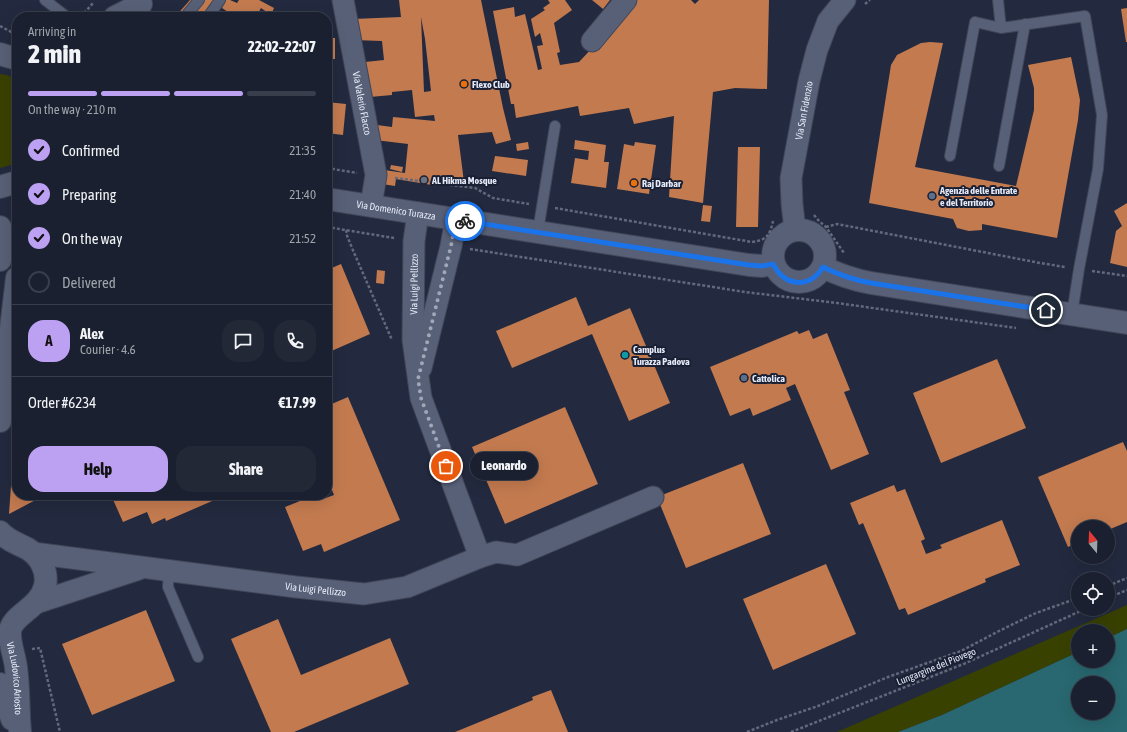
<!DOCTYPE html>
<meta charset="utf-8">
<style>
:root{--surface:#1a202f;--page:#232837;--text:#f1f3f6;--muted:#9fa3aa;--line:#383e4b;--accent:#bca0f2}
body{margin:0;font-family:"Asap Condensed",sans-serif;background:var(--page);color:var(--text);height:100vh;display:flex;flex-direction:column;font-size:15px;white-space:nowrap}
*{box-sizing:border-box;margin:0}
p{font-size:13px;color:var(--muted)}
.icon{flex:none;width:22px;height:22px;fill:none;stroke:currentColor;stroke-width:2;stroke-linecap:round;stroke-linejoin:round}
.map{position:relative;flex:1;overflow:hidden}
.drawer{position:absolute;left:12px;top:12px;width:320px;height:488px;display:flex;flex-direction:column;background:var(--surface);border-radius:16px;box-shadow:0 4px 16px #0002,0 0 0 1px var(--line)}
.drawer>*{flex:none}
.needle{width:26px;rotate:341deg}
.buttons{position:absolute;left:1071px;top:520px;display:grid;gap:8px}
.buttons a{display:grid;place-items:center;width:44px;height:44px;border-radius:50%;background:var(--surface);box-shadow:0 4px 16px #0002,0 0 0 1px var(--line);font-size:20px}
.pin{position:absolute;display:grid;place-items:center;width:34px;height:34px;color:#fff;margin:-17px;border:2px solid #fff;border-radius:50%;box-shadow:0 1px 4px #0007}
.courier{position:absolute;display:grid;place-items:center;width:40px;height:40px;margin:-20px;border:3px solid #1a73e8;border-radius:50%;background:#fff;color:#222;box-shadow:0 1px 5px #0007}
.bubble{position:absolute;height:28px;border-radius:14px;background:var(--surface);box-shadow:0 4px 16px #0002,0 0 0 1px var(--line);font-size:13px;font-weight:800;line-height:28px;text-align:center}
.summary em{font-style:normal;font-weight:800}
.summary div{display:flex;flex-direction:column-reverse}
.summary{display:flex;align-items:center;justify-content:space-between;height:68px;padding:0 16px}
h1{font-size:26px;font-weight:800;line-height:30px}
.bar{display:grid;grid-template-columns:repeat(4,1fr);gap:6px 4px;align-content:center;height:48px;padding:0 16px}
.bar i{height:5px;border-radius:3px;background:var(--line)}
.bar .current{background:var(--accent)}
.bar p{grid-column:span 4}
.line{display:flex;align-items:center;gap:10px;padding:0 16px;border-top:1px solid var(--line)}
.line div{flex:1}
.round{display:grid;place-items:center;flex:none;width:42px;height:42px;border-radius:16px;background:var(--page)}
ol{padding:0 16px;list-style:none}
li{display:flex;align-items:center;gap:12px;height:44px}
li p{margin-inline-start:auto}
li .icon{padding:4px;border-radius:50%;background:var(--accent);color:#111;stroke-width:4}
li:last-child{color:var(--muted)}
li i{width:22px;height:22px;border:2px solid var(--line);border-radius:50%}
.button{display:flex;gap:8px;margin-top:auto;padding:8px 16px}
.button a{flex:1;height:46px;border-radius:16px;background:var(--accent);color:#111;font-size:16px;font-weight:800;line-height:46px;text-align:center}
.button a+a{background:var(--page);color:var(--text)}
.map>svg:first-child{display:block}
.green{fill:#394100}
.water{fill:#296870;fill-rule:evenodd}
.building{fill:#c37a4f;fill-rule:evenodd}
.lines{fill:none;stroke-linecap:round;stroke-linejoin:round}
.lane-casing{stroke:#404658;stroke-width:12}
.street-casing{stroke:#404658;stroke-width:23}
.secondary-casing{stroke:#404658;stroke-width:24}
.path{stroke:#63697c;stroke-width:2.5;stroke-dasharray:3 2;stroke-linecap:butt}
.lane{stroke:#586077;stroke-width:10}
.street{stroke:#586077;stroke-width:21}
.secondary{stroke:#586077;stroke-width:22}
.done{stroke:#a1a7b7;stroke-width:4;stroke-dasharray:0 7.2}
.route{stroke:#1a73e8;stroke-width:5}
.food-dot{fill:#e8710a;stroke:#1a2034;stroke-width:1.5}
.worship-dot{fill:#6b7280;stroke:#1a2034;stroke-width:1.5}
.service-dot{fill:#5c6f8a;stroke:#1a2034;stroke-width:1.5}
.culture-dot{fill:#0f9aa8;stroke:#1a2034;stroke-width:1.5}
.labels{text-anchor:middle;stroke-width:4;stroke-linejoin:round;paint-order:stroke}
.poi-label{font-size:10px;font-weight:bold;fill:#e5eaf8;stroke:#1a2034;text-anchor:start}
.street-label{font-size:10px;fill:#e5eaf8;stroke:#1a2034}
</style>
<div class="map">
<svg width="1127" height="732" viewBox="0 0 1127 732">
<rect width="100%" height="100%" fill="#232a3f"/>
<!-- green -->
<path class="green" d="M0,74L7,75L17,80V161L11,165L0,168Z
M1127,605V629L1108,638V631H1078V652L942,715L898,732H837Z"/>
<!-- water -->
<path class="water" d="M1127,629V732H898L942,715L1078,652V661H1108V638ZM1078,683H1108V713H1078Z"/>
<!-- building -->
<path class="building" d="M190,0H214L203,17H175Z
M226,0H230L237,3L239,0H259L274,8L271,15L261,8L257,15L260,17H226L228,12L222,8Z
M399,0H481L503,108L511,140L496,144L492,132L458,135L464,182L440,179L438,186L396,179L395,186L382,184L384,170L405,173L408,144L375,140L377,125L392,127L393,117L435,121L434,115L415,117L412,90L392,92V95L370,97L365,62L384,60L382,41L353,40V19L401,17ZM421,17L425,39L431,91L424,92Z
M548,0H565L572,10L554,23L560,52L557,53L560,65L579,62L612,27L633,0H691L695,4L699,0H769L767,89L735,88L713,92L703,203L669,197L674,116L634,124L629,108L580,116L578,106L516,118L514,104H511L493,11L514,7L515,17L525,14L538,70L542,69L537,46L543,45L540,33L535,37L531,19L545,10L543,8L550,3Z
M592,0H610L603,9Z
M1127,8V42H1126L1121,9Z
M327,38H335V59H327Z
M930,42L943,43L915,167L1016,186L1034,110V88L1028,65L1071,57L1080,100L1078,120L1057,238L982,224V230L969,231L957,228L953,219L869,203L891,65L897,55L921,43Z
M327,102L346,104L343,135L327,133Z
M575,140L606,145L604,162H609L606,188L571,183L575,158L588,160L589,151L574,149Z
M528,142L529,149L517,151L516,144Z
M635,142L656,145L649,194L617,189L624,144L634,146Z
M738,147H760L758,227H736Z
M495,156L528,160L526,176L492,171Z
M391,165L403,167L402,172L390,169Z
M1127,203V267L1110,263L1116,231L1122,226L1114,211Z
M703,205L712,206L710,222L701,221Z
M341,264L370,334L327,353V270Z
M377,270L385,271L384,284L376,283Z
M576,297L588,326L630,308L670,403L629,421L592,334L512,368L496,331Z
M809,330L813,339L827,333L850,390L844,392L869,454L831,470L795,384L786,388L791,400L753,416L750,408L730,416L710,367L797,331L799,334Z
M997,359L1026,428L941,463L913,393Z
M348,397L400,520L324,552L321,544L303,551L285,507L315,495H321L323,499L334,495L328,480H327V406Z
M565,407L598,484L505,524L472,447Z
M17,442V495H45L9,514L14,444Z
M1123,442L1127,451V522L1108,530V527H1078V542L1068,547L1038,477Z
M743,463L771,534L686,568L657,497Z
M894,485L897,492L905,489L925,539L921,541L926,554L942,548L940,545L1002,520L1020,565L985,579L986,582L908,615L905,608L899,610L863,523L859,525L850,503Z
M111,495H226L166,521L165,518L152,524L147,512L123,522Z
M826,564L856,634L773,670L743,599Z
M146,610L175,681L92,715L62,644Z
M278,619L301,675L390,638L409,684L294,732H271L231,639Z
M551,690L568,732H455L533,700L532,697Z"/>
<g class="lines">
<defs>
<path id="lane" d="M45,0L67,17
M998,0L1001,28
M185,17L199,0
M208,17L220,0
M950,156L975,22L1001,28L1085,16L1102,115L1098,169L1079,269L1072,314
M999,166L1025,24
M538,231L555,126
M169,570L168,587L198,657"/>
<g id="street">
<path id="s1" d="M343,0L376,175L371,206"/>
<path d="M592,41L626,0"/>
<path id="s2" d="M795,230L792,204L791,178L809,81L817,50L828,21L845,0"/>
<path d="M421,368L451,246L456,219"/>
<path id="s3" d="M33,553L296,587L364,594L407,587L480,557L421,398L413,340L414,241L418,213"/>
<path d="M480,557L496,552L517,555L653,497"/>
<path d="M36,603L139,569"/>
</g>
<g id="secondary">
<path d="M115,17L141,4"/>
<path d="M0,54L17,59"/>
<path d="M0,187L17,182"/>
<path id="s4" d="M327,199L749,265L762,266L773,264"/>
<path d="M0,227L3,241L0,260"/>
<circle cx="799" cy="256" r="26"/>
<path d="M823,267C839,275 854,280 871,283L1127,323"/>
<path d="M0,421L17,278"/>
<path id="s5" d="M0,532C8,541 19,544 28,549C41,557 48,572 45,586C40,608 12,615 10,631C9,644 15,656 16,668C19,688 18,711 20,732"/>
<path d="M0,684L12,719"/>
</g>
</defs>
<!-- lane casing -->
<use href="#lane" class="lane-casing"/>
<!-- street casing -->
<use href="#street" class="street-casing"/>
<!-- secondary casing -->
<use href="#secondary" class="secondary-casing"/>
<!-- path -->
<path class="path" d="M865,4L870,0
M81,17L93,3
M0,26L17,35
M327,168L357,173
M395,178L475,188L493,198L529,204
M555,208L752,242C767,240 770,235 773,221
M814,215L819,221L826,227L844,253
M327,227L394,238
M826,227L837,224L1040,263L1065,267
M347,230L346,233L352,248L392,340
M470,249L745,292L837,303L1016,328
M1092,271L1127,276
M1108,586L1127,578
M1108,598L1127,590
M32,649L40,648L60,732
M747,732L777,720L818,706L888,677L961,651L999,631L1036,613L1078,598
M791,732L966,663L1085,609"/>
<!-- lane -->
<use href="#lane" class="lane"/>
<!-- street -->
<use href="#street" class="street"/>
<!-- secondary -->
<use href="#secondary" class="secondary"/>
</g>
<g class="lines">
<!-- done -->
<path class="done" d="M446,466L421,398L418,379L451,246L456,219L465,221"/>
<!-- route -->
<path class="route" d="M465,221L749,265L762,266L773,264C785,287 810,289 823,267C839,275 854,280 871,283L1046,310"/>
</g>
<!-- markers -->
<g class="food-dot">
<circle cx="464" cy="84" r="4"/>
<circle cx="634" cy="183" r="4"/>
</g>
<circle class="worship-dot" cx="424" cy="180" r="4"/>
<g class="service-dot">
<circle cx="932" cy="196" r="4"/>
<circle cx="744" cy="378" r="4"/>
</g>
<circle class="culture-dot" cx="625" cy="355" r="4"/>
<g class="labels">
<!-- poi labels -->
<g class="poi-label">
<text x="472" y="88">Flexo Club</text>
<text x="432" y="184">AL Hikma Mosque</text>
<text x="642" y="187">Raj Darbar</text>
<text x="940" y="194">Agenzia delle Entrate<tspan x="940" dy="12">e del Territorio</tspan></text>
<text x="633" y="353">Camplus<tspan x="633" dy="12">Turazza Padova</tspan></text>
<text x="752" y="382">Cattolica</text>
</g>
<!-- street labels -->
<g class="street-label">
<text dy="4" stroke="none"><textPath href="#s1" startOffset="105">Via Valerio Flacco</textPath></text>
<text dy="4" stroke="none"><textPath href="#s2" startOffset="121">Via San Fidenzio</textPath></text>
<text dy="4" stroke="none"><textPath href="#s4" startOffset="70">Via Domenico Turazza</textPath></text>
<text dy="4" stroke="none"><textPath href="#s3" startOffset="740">Via Luigi Pellizzo</textPath></text>
<text dy="4" stroke="none"><textPath href="#s3" startOffset="285">Via Luigi Pellizzo</textPath></text>
<text transform="translate(936 666) rotate(-22)" y="4">Lungargine del Piovego</text>
<text dy="4" stroke="none"><textPath href="#s5" startOffset="182">Via Ludovico Ariosto</textPath></text>
</g>
</g>
</svg>
<div class="buttons">
<a><svg class="needle" viewBox="-14 -14 28 28"><path d="M0-13l5 13h-10z" fill="#e53935"/><path d="M0 13l5-13h-10z" fill="#9fa3aa"/></svg></a>
<a><svg class="icon" aria-label="locate" viewBox="0 0 24 24"><circle cx="12" cy="12" r="6"/><path d="M12 2v4M12 18v4M2 12h4M18 12h4"/></svg></a>
<a>+</a>
<a>−</a>
</div>
<div class="pin" style="left:446px;top:466px;background:#ea580c"><svg class="icon" aria-label="bag" viewBox="0 0 24 24"><path d="M5 8h14l-1 12H6zM9 8a3 3 0 0 1 6 0"/></svg></div>
<div class="pin" style="left:1046px;top:310px;background:#1f2937"><svg class="icon" aria-label="home" viewBox="0 0 24 24"><path d="M3 11l9-7 9 7M6 9v11h12V9"/></svg></div>
<div class="courier" style="left:465px;top:221px"><svg class="icon" aria-label="bike" viewBox="0 0 24 24"><circle cx="6" cy="16" r="4"/><circle cx="18" cy="16" r="4"/><path d="M6 16l4-8h5l3 8M10 8l3 8H6M13 5h3"/></svg></div>
<div class="bubble" style="left:470px;top:452px;width:68px">Leonardo</div>
<section class="drawer">
<div class="summary"><div><h1>2 min</h1><p>Arriving in</p></div><em>22:02–22:07</em></div>
<div class="bar"><i class="current"></i><i class="current"></i><i class="current"></i><i></i><p>On the way · 210 m</p></div>
<ol>
<li><svg class="icon" aria-label="check" viewBox="0 0 24 24"><path d="M5 12l5 5 9-10"/></svg>Confirmed<p>21:35</p></li>
<li><svg class="icon" aria-label="check" viewBox="0 0 24 24"><path d="M5 12l5 5 9-10"/></svg>Preparing<p>21:40</p></li>
<li><svg class="icon" aria-label="check" viewBox="0 0 24 24"><path d="M5 12l5 5 9-10"/></svg>On the way<p>21:52</p></li>
<li><i></i>Delivered</li>
</ol>
<div class="line" style="height:72px"><b class="round" style="background:var(--accent);color:#111">A</b><div><b>Alex</b><p>Courier · 4.6</p></div><a class="round"><svg class="icon" aria-label="chat" viewBox="0 0 24 24"><path d="M4 5h16v11H9l-5 4z"/></svg></a><a class="round"><svg class="icon" aria-label="phone" viewBox="0 0 24 24"><path d="M5 4h4l2 5-3 2q2 4 5 5l2-3 5 2v4C11 20 4 13 5 4z"/></svg></a></div>
<div class="line" style="height:52px"><div>Order #6234</div><b>€17.99</b></div>
<div class="button"><a>Help</a><a>Share</a></div>
</section>
</div>
